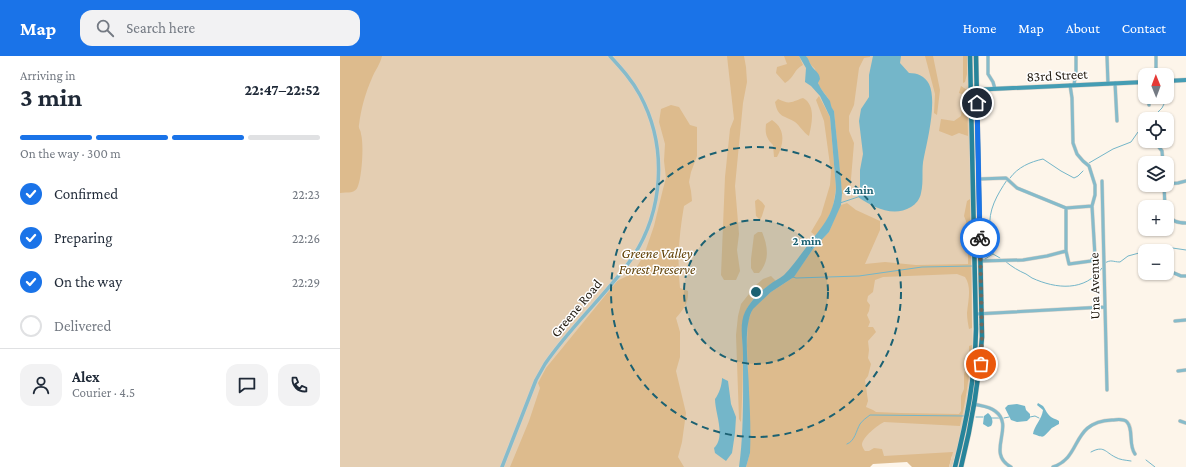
<!DOCTYPE html>
<meta charset="utf-8">
<style>
:root{--surface:#fff;--page:#f2f2f3;--text:#1f2937;--muted:#747a83;--line:#e0e1e3;--accent:#1a73e8}
body{margin:0;font-family:"Crimson Pro",serif;background:var(--page);color:var(--text);height:100vh;display:flex;flex-direction:column;font-size:15px;white-space:nowrap}
*{box-sizing:border-box;margin:0}
p{font-size:13px;color:var(--muted)}
.icon{flex:none;width:22px;height:22px;fill:none;stroke:currentColor;stroke-width:2;stroke-linecap:round;stroke-linejoin:round}
.map{position:relative;flex:1;overflow:hidden}
.sheet{display:flex;flex-direction:column;background:var(--surface);width:340px}
.sheet>*{flex:none}
.needle{width:26px;rotate:359deg}
.controls{position:absolute;left:798px;top:12px;display:grid;gap:8px}
.controls a{display:grid;place-items:center;width:36px;height:36px;border-radius:8px;background:var(--surface);box-shadow:0 1px 3px #0004;font-size:20px}
.pin{position:absolute;display:grid;place-items:center;width:34px;height:34px;color:#fff;margin:-17px;border:2px solid #fff;border-radius:50%;box-shadow:0 1px 4px #0007}
.courier{position:absolute;display:grid;place-items:center;width:40px;height:40px;margin:-20px;border:3px solid #1a73e8;border-radius:50%;background:#fff;color:#222;box-shadow:0 1px 5px #0007}
.head em{font-style:normal;font-weight:700}
.head div{display:flex;flex-direction:column-reverse}
.head{display:flex;align-items:center;justify-content:space-between;height:68px;padding:0 20px}
h1{font-size:26px;font-weight:700;line-height:30px}
.bar{display:grid;grid-template-columns:repeat(4,1fr);gap:6px 4px;align-content:center;height:48px;padding:0 20px}
.bar i{height:5px;border-radius:3px;background:var(--line)}
.bar .selected{background:var(--accent)}
.bar p{grid-column:span 4}
.line{display:flex;align-items:center;gap:10px;padding:0 20px;border-top:1px solid var(--line)}
.line div{flex:1}
.round{display:grid;place-items:center;flex:none;width:42px;height:42px;border-radius:12px;background:var(--page)}
ol{padding:0 20px;list-style:none}
li{display:flex;align-items:center;gap:12px;height:44px}
li p{margin-inline-start:auto}
li .icon{padding:4px;border-radius:50%;background:var(--accent);color:#fff;stroke-width:4}
li:last-child{color:var(--muted)}
li i{width:22px;height:22px;border:2px solid var(--line);border-radius:50%}
header{display:flex;align-items:center;gap:24px;box-sizing:border-box;height:56px;padding:0 20px;background:var(--accent);color:#fff}
header strong{font-size:19px}
nav{display:flex;gap:22px;margin-inline-start:auto;font-size:14px}
.search{width:280px;height:36px;background:var(--page);display:flex;align-items:center;gap:10px;box-sizing:border-box;padding:0 14px;border-radius:12px;color:var(--muted);font-size:15px}
main{display:flex;flex:1;min-height:0}
.map>svg:first-child{display:block}
.green{fill:#e4ceb2}
.forest{fill:#ddbb8d}
.water{fill:#74b6c9}
.lines{fill:none;stroke-linecap:round;stroke-linejoin:round}
.stream{stroke:#74b6c9;stroke-width:1}
.minor-casing{stroke:#dad2c8;stroke-width:4}
.tertiary-casing{stroke:#dad2c8;stroke-width:4.5}
.secondary-casing{stroke:#dad2c8;stroke-width:5}
.primary-casing{stroke:#dad2c8;stroke-width:5.5}
.minor{stroke:#86bbca;stroke-width:3}
.tertiary{stroke:#86bbca;stroke-width:3.5}
.secondary{stroke:#459db4;stroke-width:4}
.primary{stroke:#27849a;stroke-width:4.5}
.done{stroke:#70695e;stroke-width:4;stroke-dasharray:0 7.2}
.route{stroke:#1a73e8;stroke-width:5}
.ring{fill:none;stroke:#1b6172;stroke-width:2;stroke-dasharray:7 5}
.labels{text-anchor:middle;stroke-width:3;stroke-linejoin:round;paint-order:stroke}
.street-label{font-size:14px;fill:#241d13;stroke:#fff}
.park-label{font-size:14px;font-style:italic;fill:#5f3e02;stroke:#fff}
.centre{fill:#1b6172;stroke:#fff;stroke-width:2}
.ring-label{font-size:12px;text-anchor:middle;font-weight:bold;fill:#1b6172;stroke:#fff;stroke-width:3;stroke-linejoin:round;paint-order:stroke}
</style>
<header>
<strong>Map</strong>
<div class="search"><svg class="icon" aria-label="search" viewBox="0 0 24 24"><circle cx="10" cy="10" r="6"/><path d="M15 15l6 6"/></svg>Search here</div>
<nav><a>Home</a><a>Map</a><a>About</a><a>Contact</a></nav>
</header>
<main>
<section class="sheet">
<div class="head"><div><h1>3 min</h1><p>Arriving in</p></div><em>22:47–22:52</em></div>
<div class="bar"><i class="selected"></i><i class="selected"></i><i class="selected"></i><i></i><p>On the way · 300 m</p></div>
<ol>
<li><svg class="icon" aria-label="check" viewBox="0 0 24 24"><path d="M5 12l5 5 9-10"/></svg>Confirmed<p>22:23</p></li>
<li><svg class="icon" aria-label="check" viewBox="0 0 24 24"><path d="M5 12l5 5 9-10"/></svg>Preparing<p>22:26</p></li>
<li><svg class="icon" aria-label="check" viewBox="0 0 24 24"><path d="M5 12l5 5 9-10"/></svg>On the way<p>22:29</p></li>
<li><i></i>Delivered</li>
</ol>
<div class="line" style="height:72px"><a class="round"><svg class="icon" aria-label="person" viewBox="0 0 24 24"><circle cx="12" cy="8" r="4"/><path d="M4 21q1-7 8-7t8 7"/></svg></a><div><b>Alex</b><p>Courier · 4.5</p></div><a class="round"><svg class="icon" aria-label="chat" viewBox="0 0 24 24"><path d="M4 5h16v11H9l-5 4z"/></svg></a><a class="round"><svg class="icon" aria-label="phone" viewBox="0 0 24 24"><path d="M5 4h4l2 5-3 2q2 4 5 5l2-3 5 2v4C11 20 4 13 5 4z"/></svg></a></div>
</section>
<div class="map">
<svg width="846" height="411" viewBox="0 0 846 411">
<rect width="100%" height="100%" fill="#fdf5ea"/>
<!-- green -->
<path class="green" d="M0,0H629L633,298L626,356L616,399L615,400L612,411H609L612,400L395,411H0Z"/>
<!-- forest -->
<path class="forest" d="M0,0H42C40,9 35,14 32,22C25,38 21,53 19,69C18,73 21,74 21,78C24,88 22,120 18,130C16,138 7,136 0,137Z
M387,0H404L406,11L407,26L403,47L395,130L399,178L397,194L400,215L396,224H384L381,219L385,121L390,73L394,63Z
M444,0H459L463,9C454,13 455,21 445,27L436,17L437,11L447,8Z
M466,0H530V1L524,2L519,12L514,49L509,60V75L514,87L510,135L502,138L494,55L491,51L488,42L479,30L475,13L471,9Z
M585,0H593L600,34L597,59L594,57L595,38Z
M623,0H627V18L625,26L623,27Z
M621,30L627,34L628,80L619,77L612,80L599,75L601,63L614,65L621,60L624,39L619,37Z
M479,40L490,61L496,132L493,151L484,170L476,180L471,176L481,159L490,129L491,116L484,65L476,44Z
M463,42C476,49 472,67 469,80C463,76 460,70 455,66C444,59 438,62 435,46L438,43C450,49 451,46 463,42Z
M331,49L339,51L350,69L357,71V100L351,116L349,126L351,135L352,145L344,150C339,178 337,205 340,232L348,235C349,246 343,254 336,262L340,276V301L336,315L346,357L342,386L338,401L344,411H170L189,365L200,332L198,327L206,312L277,225L293,217L304,199L314,170L323,133L326,122L324,105L325,88L319,66L321,53Z
M432,64C446,73 444,88 437,101H434L433,89C426,82 425,77 426,68Z
M418,143L422,146L425,150L422,160L420,164L416,160L415,145Z
M630,143L632,272L629,273C628,268 627,262 627,257C628,245 632,231 625,221L617,218L543,221L535,224L533,236L528,240L527,245L530,249L529,255L527,259L530,266L528,271H533L536,276L528,285L529,294L528,302L531,308L528,320L525,324L528,345L526,351L533,354L536,356L560,357L619,358L621,355V340L624,333V318L629,306V290L632,289C630,316 626,344 620,370L544,366C538,369 522,381 522,389C522,390 524,394 525,395H529L534,392L542,393L544,400L613,396L609,411H572L567,406L533,408L530,411H406L410,397L407,289L408,265L411,257L412,253L431,236L451,223L455,219L473,193L489,176L499,151L501,149L507,147L516,154L540,165V174L525,208L545,206L576,209L628,208V187L625,186L624,179L627,177L626,165L624,160L627,145Z
M418,176H422C428,190 430,205 419,217H414L411,212V203L414,179Z
M431,220L436,225C424,232 411,243 406,255C400,268 403,285 403,298C403,321 402,344 401,366L399,363L396,279L398,260L401,248L416,229L423,223Z"/>
<!-- water -->
<path class="water" d="M459,0H466C469,3 469,6 471,9C474,15 479,15 480,23L478,27C481,34 486,39 490,45C491,49 491,51 494,55L501,125L502,138L501,149L489,176L473,193L454,221L431,236L413,253C402,270 409,314 409,335C410,356 411,376 410,397L406,411H399C404,376 403,334 403,299C403,286 399,268 405,256C410,246 419,236 429,229C434,225 439,223 444,219C452,211 458,202 465,193C481,171 494,161 496,132L490,61L480,40L471,30L465,26L466,12Z
M533,0H561L560,7L569,17C577,17 585,20 589,28C597,44 588,83 584,101C581,113 584,125 581,137C580,143 576,148 571,151C553,162 533,151 518,141L520,134V114L523,98L519,65L521,53L529,41V19Z
M382,322L388,325L391,348L396,361L395,377L392,397L386,405L375,397L374,392C386,381 375,357 375,343C379,338 382,329 382,322Z
M698,347L703,350C706,354 707,358 711,361C714,363 716,363 719,365V368C716,370 712,371 710,374C702,382 705,382 693,378C694,370 702,363 703,354L697,349Z
M677,348L685,350L686,354L690,358V362L687,365L677,366L671,364L665,352L668,349Z
M648,357C652,360 654,366 651,370L648,371L643,368L644,360Z"/>
<g class="lines">
<!-- stream -->
<path class="stream" d="M811,63L822,52L832,32
M749,107L773,93L791,86L798,76L805,69
M670,122C678,111 690,106 703,103L721,115L734,122L738,120L743,115
M500,147L518,141
M653,198C653,190 650,182 650,173C648,154 657,139 667,124
M645,203L653,198L660,202
M665,205C672,211 679,215 686,218C688,219 690,221 692,222C716,233 745,236 762,212
M765,207C771,203 773,206 780,206L788,200L799,197L802,193L807,191L819,190L846,194
M453,221L456,222L519,220L582,211L633,210
M636,361H643
M690,361L695,360L699,362
M651,362H659
M664,362L669,361
M507,388C515,385 516,375 520,368C523,364 526,362 530,359L625,360
M751,396C764,389 765,396 775,401C780,404 785,404 791,405
M806,404L815,411"/>
<defs>
<path id="minor" d="M648,0V18L653,26L655,33
M767,0L768,28
M816,0V19
M775,27L777,65
M734,29L736,15V0
M808,41L809,49
M815,86L822,95L823,107
M639,123L666,122L677,132L726,152L752,150
M762,125L767,334
M827,128L838,127L846,125
M824,129L825,151
M726,152V195L729,208L751,205L755,200L752,150L755,139V129L749,110L743,105L737,98L733,87L732,42L730,29
M827,158C832,165 837,167 846,167
M641,205L683,204L707,200L726,195
M834,217L841,220H846
M636,258L764,251
M835,265L846,264
M838,315L846,314
M634,348C641,350 649,350 655,355C676,370 645,397 671,411
M840,365L846,367
M713,411C743,401 730,366 772,364C777,364 783,362 787,366C794,373 788,389 795,398"/>
<path id="tertiary" d="M162,411L196,324L205,308C230,271 264,241 290,205C324,157 328,91 300,39C292,24 281,12 270,0"/>
<path id="secondary" d="M827,25L846,24
M631,34L805,26"/>
<path id="primary" d="M615,411C627,363 635,323 636,273L630,0
M621,411C632,367 639,326 642,281L636,0"/>
</defs>
<!-- minor casing -->
<use href="#minor" class="minor-casing"/>
<!-- tertiary casing -->
<use href="#tertiary" class="tertiary-casing"/>
<!-- secondary casing -->
<use href="#secondary" class="secondary-casing"/>
<!-- primary casing -->
<use href="#primary" class="primary-casing"/>
<!-- minor -->
<use href="#minor" class="minor"/>
<!-- tertiary -->
<use href="#tertiary" class="tertiary"/>
<!-- secondary -->
<use href="#secondary" class="secondary"/>
<!-- primary -->
<use href="#primary" class="primary"/>
</g>
<g class="lines">
<!-- done -->
<path class="done" d="M640,182L642,281L641,308"/>
<!-- route -->
<path class="route" d="M637,47L640,182"/>
</g>
<!-- distance rings -->
<circle cx="416" cy="236" r="72" fill="#1b6172" fill-opacity=".12"/>
<g class="ring">
<circle cx="416" cy="236" r="72"/>
<circle cx="416" cy="236" r="145"/>
</g>
<g class="labels">
<!-- street labels -->
<g class="street-label">
<text transform="translate(717 19) rotate(-3)" y="5">83rd Street</text>
<text transform="translate(754 230) rotate(-91)" y="5">Una Avenue</text>
<text transform="translate(236 252) rotate(-50)" y="5">Greene Road</text>
</g>
<!-- park labels -->
<g class="park-label">
<text x="317" y="202">Greene Valley<tspan x="317" dy="16">Forest Preserve</tspan></text>
</g>
</g>
<circle cx="416" cy="236" r="6" class="centre"/>
<g class="ring-label">
<text x="519" y="138">4 min</text>
<text x="467" y="189">2 min</text>
</g>
</svg>
<div class="controls">
<a><svg class="needle" viewBox="-14 -14 28 28"><path d="M0-13l5 13h-10z" fill="#e53935"/><path d="M0 13l5-13h-10z" fill="#747a83"/></svg></a>
<a><svg class="icon" aria-label="locate" viewBox="0 0 24 24"><circle cx="12" cy="12" r="6"/><path d="M12 2v4M12 18v4M2 12h4M18 12h4"/></svg></a>
<a><svg class="icon" aria-label="layers" viewBox="0 0 24 24"><path d="M12 4l9 5-9 5-9-5zM3 14l9 5 9-5"/></svg></a>
<a>+</a>
<a>−</a>
</div>
<div class="pin" style="left:641px;top:308px;background:#ea580c"><svg class="icon" aria-label="bag" viewBox="0 0 24 24"><path d="M5 8h14l-1 12H6zM9 8a3 3 0 0 1 6 0"/></svg></div>
<div class="pin" style="left:637px;top:47px;background:#1f2937"><svg class="icon" aria-label="home" viewBox="0 0 24 24"><path d="M3 11l9-7 9 7M6 9v11h12V9"/></svg></div>
<div class="courier" style="left:640px;top:182px"><svg class="icon" aria-label="bike" viewBox="0 0 24 24"><circle cx="6" cy="16" r="4"/><circle cx="18" cy="16" r="4"/><path d="M6 16l4-8h5l3 8M10 8l3 8H6M13 5h3"/></svg></div>
</div>
</main>
